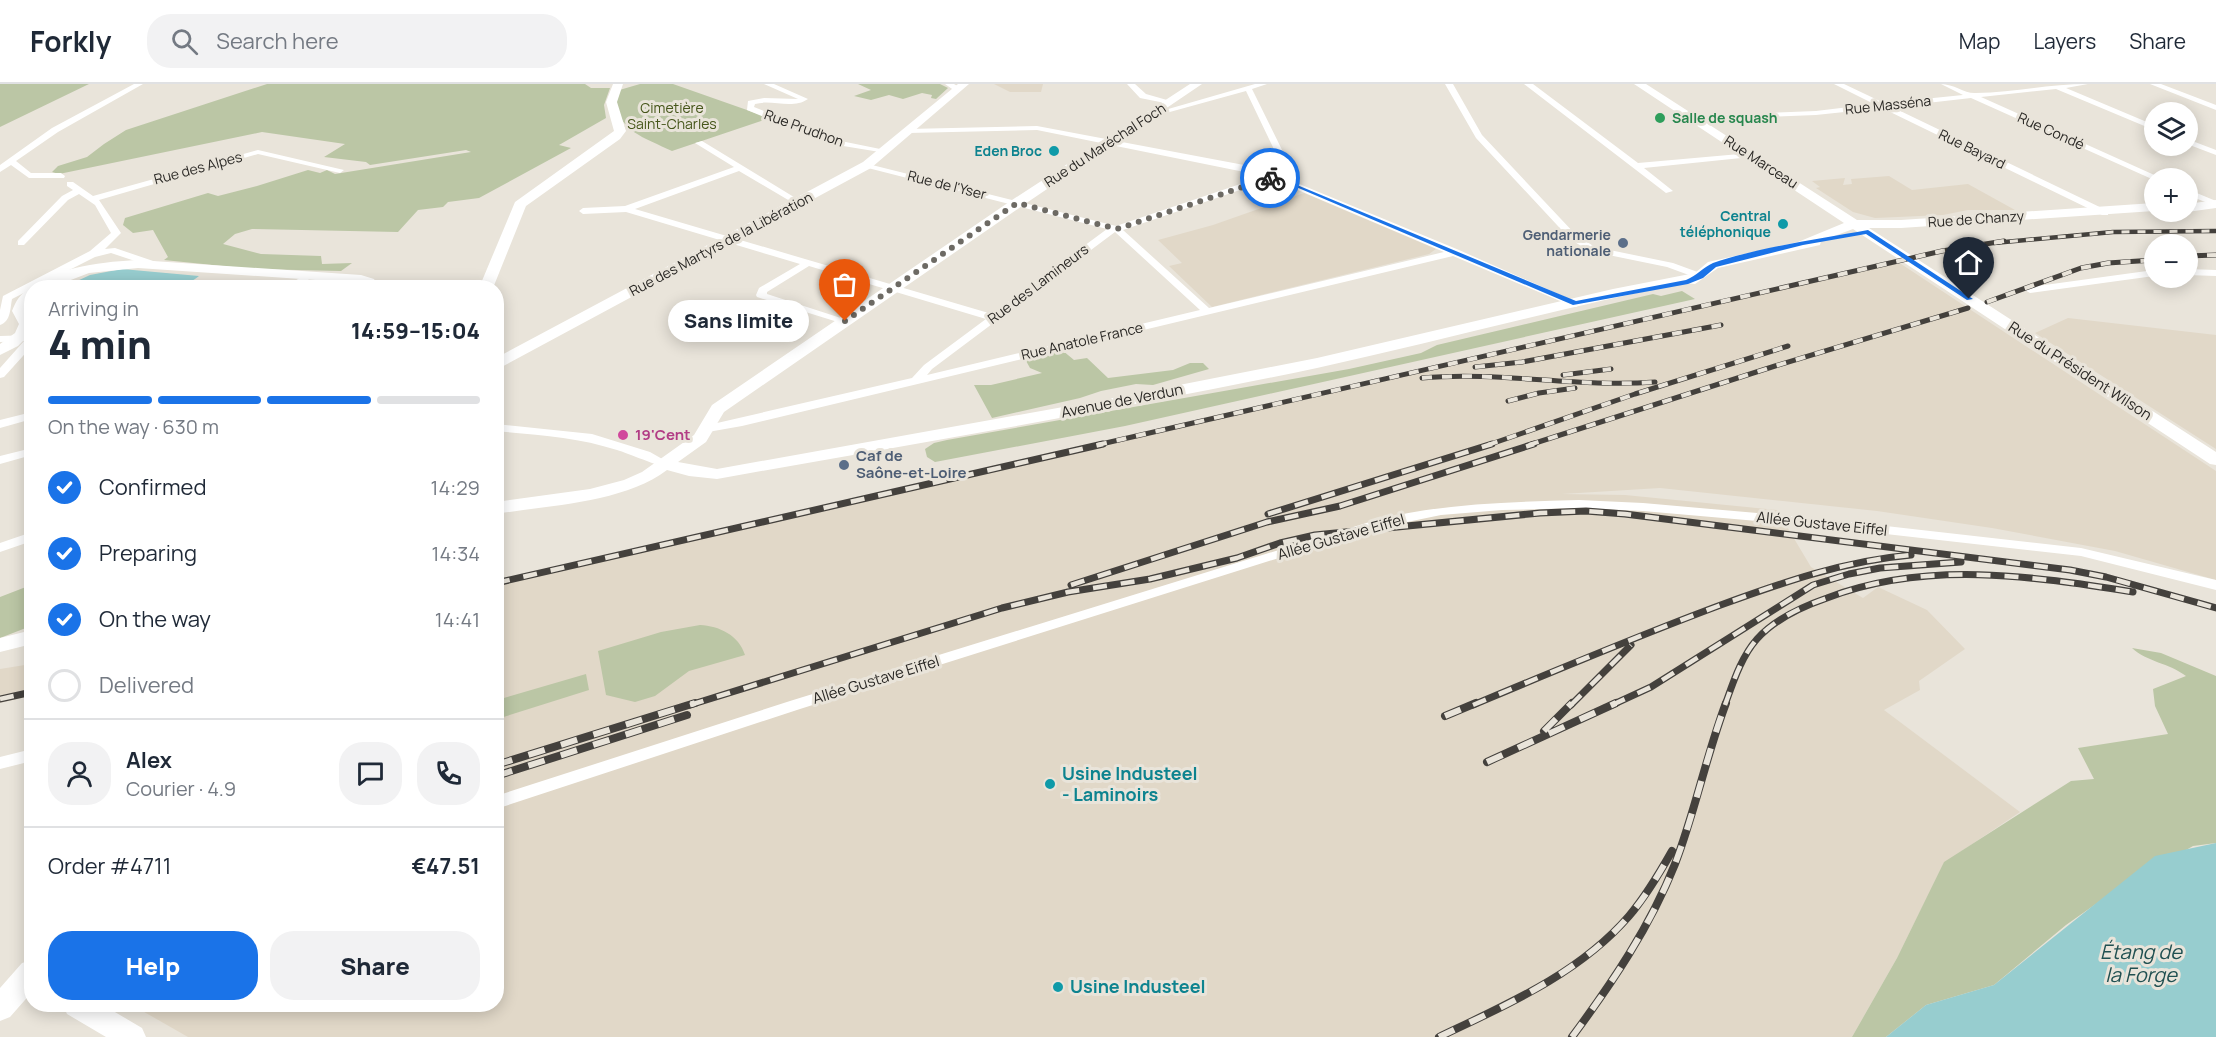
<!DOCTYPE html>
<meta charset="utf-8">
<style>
:root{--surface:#fff;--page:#f2f2f3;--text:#1f2937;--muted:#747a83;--line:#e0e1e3;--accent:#1a73e8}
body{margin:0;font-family:Manrope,sans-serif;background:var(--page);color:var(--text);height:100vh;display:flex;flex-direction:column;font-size:22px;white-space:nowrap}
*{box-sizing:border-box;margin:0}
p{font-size:20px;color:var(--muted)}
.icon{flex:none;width:33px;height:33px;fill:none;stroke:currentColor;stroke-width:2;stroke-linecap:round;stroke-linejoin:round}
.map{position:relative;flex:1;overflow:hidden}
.panel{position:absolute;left:24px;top:196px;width:480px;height:732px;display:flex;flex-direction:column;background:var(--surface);border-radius:24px;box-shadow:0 3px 15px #0003}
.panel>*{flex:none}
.buttons{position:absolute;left:2144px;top:18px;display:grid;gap:12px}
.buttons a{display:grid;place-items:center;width:54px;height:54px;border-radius:50%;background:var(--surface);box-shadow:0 3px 15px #0003;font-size:30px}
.pin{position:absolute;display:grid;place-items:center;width:51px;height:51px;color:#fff;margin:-62px -26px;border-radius:50% 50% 50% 0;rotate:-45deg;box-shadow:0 0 6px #0007}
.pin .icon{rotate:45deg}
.courier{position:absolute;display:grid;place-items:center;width:60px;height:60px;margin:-30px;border:4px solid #1a73e8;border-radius:50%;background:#fff;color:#222;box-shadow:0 2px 8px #0007}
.bubble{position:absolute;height:42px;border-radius:21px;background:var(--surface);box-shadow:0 3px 15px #0003;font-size:20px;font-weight:800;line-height:42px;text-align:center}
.overview em{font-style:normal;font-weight:800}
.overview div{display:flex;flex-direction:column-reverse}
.overview{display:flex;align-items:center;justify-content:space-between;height:102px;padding:0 24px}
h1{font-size:39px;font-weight:800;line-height:45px}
.bar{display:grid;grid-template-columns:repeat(4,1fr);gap:9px 6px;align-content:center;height:72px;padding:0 24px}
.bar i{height:8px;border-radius:4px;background:var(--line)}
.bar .active{background:var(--accent)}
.bar p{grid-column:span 4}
.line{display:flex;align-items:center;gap:15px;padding:0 24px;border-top:2px solid var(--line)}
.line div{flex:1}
.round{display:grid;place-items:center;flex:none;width:63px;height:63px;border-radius:24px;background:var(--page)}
ol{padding:0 24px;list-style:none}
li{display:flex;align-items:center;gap:18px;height:66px}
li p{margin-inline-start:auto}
li .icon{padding:6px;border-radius:50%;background:var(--accent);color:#fff;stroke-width:4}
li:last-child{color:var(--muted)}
li i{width:33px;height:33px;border:3px solid var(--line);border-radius:50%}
.button{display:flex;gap:12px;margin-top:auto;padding:12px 24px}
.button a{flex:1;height:69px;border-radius:24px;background:var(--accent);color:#fff;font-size:24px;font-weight:800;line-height:69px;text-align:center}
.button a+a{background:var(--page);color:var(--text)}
header{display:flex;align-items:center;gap:36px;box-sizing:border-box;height:84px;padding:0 30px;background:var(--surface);border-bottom:2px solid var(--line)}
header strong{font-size:28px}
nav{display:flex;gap:33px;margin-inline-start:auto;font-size:21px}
.search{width:420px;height:54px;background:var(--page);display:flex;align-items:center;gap:15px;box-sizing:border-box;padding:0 21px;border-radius:24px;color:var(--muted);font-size:22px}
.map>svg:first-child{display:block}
.built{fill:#e1d8c8}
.green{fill:#bbc6a5}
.water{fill:#97cdcf}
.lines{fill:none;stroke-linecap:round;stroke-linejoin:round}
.street{fill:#fff;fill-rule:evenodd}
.secondary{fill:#fff;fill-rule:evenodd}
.rail-far3-casing{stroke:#44413d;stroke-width:4.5}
.rail-far2-casing{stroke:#44413d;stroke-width:5}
.rail-far1-casing{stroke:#44413d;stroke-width:7}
.rail-casing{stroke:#44413d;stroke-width:8}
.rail-far3{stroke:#e9e4da;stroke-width:3;stroke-dasharray:8;stroke-linecap:butt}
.rail-far2{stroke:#e9e4da;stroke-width:4;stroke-dasharray:10;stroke-linecap:butt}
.rail-far1{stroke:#e9e4da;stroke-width:4.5;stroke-dasharray:14;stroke-linecap:butt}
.rail{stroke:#e9e4da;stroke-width:6;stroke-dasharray:17;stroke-linecap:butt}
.route{fill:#1a73e8}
.done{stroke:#6d6a64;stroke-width:6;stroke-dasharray:0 10.8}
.leisure-dot{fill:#2e9e5b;stroke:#e9e4da;stroke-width:2}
.culture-dot{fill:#0f9aa8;stroke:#e9e4da;stroke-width:2}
.service-dot{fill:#5c6f8a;stroke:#e9e4da;stroke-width:2}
.hotel-dot{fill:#d1479c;stroke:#e9e4da;stroke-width:2}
.labels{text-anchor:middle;stroke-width:6;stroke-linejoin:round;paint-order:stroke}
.far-street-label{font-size:14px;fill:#2a2825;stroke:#e9e4da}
.far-park-label{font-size:14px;fill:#46561a;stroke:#e9e4da}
.far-leisure-label{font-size:14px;font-weight:bold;fill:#27864d;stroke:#e9e4da;text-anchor:start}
.far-culture-label{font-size:14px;font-weight:bold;fill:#0d838f;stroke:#e9e4da;text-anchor:end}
.far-service-label{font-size:14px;font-weight:bold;fill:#4e5e75;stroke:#e9e4da;text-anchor:end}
.street-label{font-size:15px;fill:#2a2825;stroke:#e9e4da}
.hotel-label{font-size:15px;font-weight:bold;fill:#b23c85;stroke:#e9e4da;text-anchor:start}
.service-label{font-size:15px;font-weight:bold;fill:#4e5e75;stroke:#e9e4da;text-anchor:start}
.near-culture-label{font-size:18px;font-weight:bold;fill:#0d838f;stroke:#e9e4da;text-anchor:start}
.near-water-label{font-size:20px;font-style:italic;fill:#205051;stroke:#e9e4da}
</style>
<header>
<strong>Forkly</strong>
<div class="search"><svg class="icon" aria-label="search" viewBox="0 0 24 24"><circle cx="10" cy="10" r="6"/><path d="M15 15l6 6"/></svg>Search here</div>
<nav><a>Map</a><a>Layers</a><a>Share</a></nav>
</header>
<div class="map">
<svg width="2216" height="953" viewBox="0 0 2216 953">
<rect width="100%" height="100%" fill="#e9e4da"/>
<!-- built -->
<path class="built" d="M994,0H1043L1041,8H1010Z
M1889,92L1912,106L1968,100L2015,126H1968L1943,131L1875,134L1853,128L1816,104L1820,103L1812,97L1845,94L1843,101L1852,100L1851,95Z
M1304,109L1436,165L1429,170L1212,223L1169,182L1182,179L1158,156L1213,141Z
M1898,178L2216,387V496L2115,467L1992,444L1877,427L1660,404L1562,410L1625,411L1777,426L1811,483L1863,514L1878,503L1927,526L1965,565L1919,597L1920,606L1884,626L2020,728L1944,779L1897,874L1852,953H188L132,921H496L497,500Z
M2068,234L2216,251V365L2035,249Z
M31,580V612L0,619V585Z"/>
<!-- green -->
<path class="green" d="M0,0H89L0,43Z
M267,0H585L591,4H610L604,21L606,34L559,61L571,64L479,114L448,118L443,123L418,126L398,148L252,145L235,150L223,160L261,170L321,172L322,180L352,179L341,187L252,185L164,176L168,173L153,146L133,149L123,141L125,134L208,109L218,112L257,102L308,86L320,89L327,86L335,90L471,68L466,66L370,81L366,78L324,73L345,60L262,48L59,90L52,88L58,82L87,73L104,60L126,46Z
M640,0H673L770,34L672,67C644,53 612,46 616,7Z
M858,0H940L948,4L936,15L931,14L932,11L922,9L903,15L889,11L871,16L854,12L871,6Z
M1682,207L1695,215L1125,342L935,378L927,373L925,365L934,359L947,356L1349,285L1421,269L1437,261L1653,210L1661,212Z
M1062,266L1074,276L1087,274L1108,294L1173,286L1190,279H1203L1209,285L1153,301L1136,300L1101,307L1080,314L992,334L974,301H991L1042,289L1030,284L1025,275Z
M31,501V542L0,554V513Z
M700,541C719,542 739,551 745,571L689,587L655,612L635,618L606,611L598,567L661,548Z
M2132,564L2161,569L2216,592V759L2193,762L2110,810L2066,841L1994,901L1926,921L1886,953H1852L1897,874L1944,778L2071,697L2094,695L2078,664L2168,650L2155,622L2153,605L2186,592C2169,579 2147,578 2132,564Z
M586,590L589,606L497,635V616Z"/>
<!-- water -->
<path class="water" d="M122,185L199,192C176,213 104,206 75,198L90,191Z
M2216,759V953H1886L1926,921L1994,901L2155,772Z"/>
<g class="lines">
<!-- street -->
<path class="street" d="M134,0H143L58,48L16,77L31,89H61L65,92L64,94H29L11,81L0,88V81L52,44Z
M764,0H774L808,15C792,26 772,15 755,20L754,23L836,56L890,67L886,69L831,60L747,26L748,17L764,14L798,15Z
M945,0H954L962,5L955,7Z
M1127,0H1135L1146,10L1174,18L1170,20L1140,14Z
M1255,0H1267L1252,5L1288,78L1290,86L1280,92L1459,166L1581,220L1576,223L1572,222L1453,172L742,342L708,348L702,344L704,342L912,294L924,281L986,235L809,182L767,208V210L850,237L849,239H841L757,213L756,211L759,204L800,180L626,128L583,130L579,127L583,124L625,122L734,83L695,59L702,57L802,118L795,120L739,87L635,125L992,230L1107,145L864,83V79L1116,142L1264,92L1037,46L908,49L904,47L908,45L1037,42L1260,84L1272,89L1282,86L1280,78L1246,7L1148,34L1144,32ZM1272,95L1444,168L1209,224L1123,146ZM1115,148L1200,226L927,291L932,285Z
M1445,0H1453L1482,51L1576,151L1595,163L1673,179L1703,190V194H1697L1667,183L1589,167L1570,155L1476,54Z
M1524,0H1533L1638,79L1751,69L1755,71L1751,73L1644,84L1673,107L1666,109Z
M1834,0H1844L1884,19L1963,11L1941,0C1954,0 1965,10 1976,9C2014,8 2050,0 2088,0L2066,4L2154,41V46L2056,5L1981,13L2161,94L2154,96L1971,14L1892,23L2108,127V131H2102L1882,24L1816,31L1693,36L1689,34L1693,32L1816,27L1874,20Z
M2150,0H2161L2216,21V26Z
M2187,55L2216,66V71L2187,60Z
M258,66L344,86L340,89L258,70L99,116L121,149L105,165L115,164L159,179V183H153L111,169L95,173L12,215C10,225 11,237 0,241V226L3,212L90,167L111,149L95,121L79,110L68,116L24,161H18V157L62,112L73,106L67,102V98H73L93,112Z
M2187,105L2216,117V122L2187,111Z
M2187,185L2216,186V192L2187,191Z
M2154,186V192L2030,209L2025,206L2030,203Z
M308,189L313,192L311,194L295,204H283Z
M32,251V262L4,293L0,294V284L24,257L0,258V252Z
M32,328V335L0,344V336Z
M496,340L592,350L650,368L671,380L669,383C661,384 628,369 617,366C578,353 537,351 496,347Z
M32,364V371L0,380V372Z
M1579,416L1643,419L1824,435L2081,464L2216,496V506L2081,472L1824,443L1643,427L1579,424L1502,426L1441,431L1383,443L1269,477L800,625L496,725V712L790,617L1376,436C1443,419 1511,418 1579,416Z
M32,448V457L0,468V459Z
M32,665V677L0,685V673Z"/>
<!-- secondary -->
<path class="secondary" d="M613,0H623L617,18L626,47L620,55L526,122L493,204H479L515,118L614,47L606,18Z
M958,0H969L871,84L496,286V274L863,78Z
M1190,0H1202L1022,122L724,328L706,358L678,378L717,385L1113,314L1317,274L1613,205L1695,189L1708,178L1798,158L1844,139L1634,0H1646L1857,136H1901L2154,119V127L1901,144H1869L2216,368V381L2210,380L1853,145L1821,157L1820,161L1718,184L1695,200L1684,199C1561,224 1440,257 1317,284C1118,326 917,359 717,395L689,392L667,386C623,419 550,421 496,430V418L590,405L624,396L642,388L694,351L712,321L1012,116Z
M2216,116V124L2187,128H2186L2187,120Z
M138,176L361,191L374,195L379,204H365L359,199L138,184L89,189L50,204H32C51,183 111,177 138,176Z
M32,205V217L26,227L32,235V248L18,262L0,271V260L15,249L19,240L12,227C16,217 20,208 32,205Z
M32,546V560L0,568V554Z
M32,876V908L10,933L0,937V904L22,879Z
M63,921H103L142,944L146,953H106L67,930Z"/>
<defs>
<path id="rail-far3" d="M1994,159L2113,148L2216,147"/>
<path id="rail-far2" d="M2187,172L2216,171
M1987,218L2081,184L2108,179L2154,176
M1475,283L1522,278L1721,241
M1563,291L1611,285
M1422,294C1500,287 1577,304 1655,298
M1508,317L1539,309L1575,304
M1097,361L1942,167L2004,157
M1488,361L1635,310L1788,262
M1529,361L1775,282L1968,224"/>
<path id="rail-far1" d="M1268,430L1492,360
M496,499L1103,360
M1071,501L1267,438L1340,422L1534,360
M0,615L32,608
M690,621L1002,524L1068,508L1150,495L1237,474L1280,459L1315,451L1540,429L1586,427L1625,430L2070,486L2106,493L2216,524
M1473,621C1554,587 1635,553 1718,522C1781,499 1843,477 1911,471
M1571,621L1631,561
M1612,621L1651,603L1813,501L1849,490L1880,484L1961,478
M1725,621C1733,599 1741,573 1757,555C1775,535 1801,523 1827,514C1926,476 2031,492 2133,508"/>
<path id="rail" d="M1445,632L1476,619
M1544,647L1572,619
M1487,678L1616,619
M496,681L695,619
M496,692L687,631
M1439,953C1506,921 1579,890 1629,832C1646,812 1659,790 1672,767
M1572,953C1612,899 1650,843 1675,780C1695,728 1706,672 1726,619"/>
</defs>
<!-- rail-far3 casing -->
<use href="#rail-far3" class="rail-far3-casing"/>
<!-- rail-far2 casing -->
<use href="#rail-far2" class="rail-far2-casing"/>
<!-- rail-far1 casing -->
<use href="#rail-far1" class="rail-far1-casing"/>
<!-- rail casing -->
<use href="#rail" class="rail-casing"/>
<!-- rail-far3 -->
<use href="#rail-far3" class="rail-far3"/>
<!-- rail-far2 -->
<use href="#rail-far2" class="rail-far2"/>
<!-- rail-far1 -->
<use href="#rail-far1" class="rail-far1"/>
<!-- rail -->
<use href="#rail" class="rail"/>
</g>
<!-- route -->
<path class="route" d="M1273,91L1576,217L1686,196C1696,192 1704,183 1713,179C1760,163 1819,155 1868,146L1973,215L1967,216L1866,150L1803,161L1716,183L1703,194L1688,200L1573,221L1275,94H1267Z"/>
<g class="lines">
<!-- done -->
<path class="done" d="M845,237L1017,119L1117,145L1270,94"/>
</g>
<!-- markers -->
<circle class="leisure-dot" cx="1660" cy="34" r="6"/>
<g class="culture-dot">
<circle cx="1054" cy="67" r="6"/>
<circle cx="1783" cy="140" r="6"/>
<circle cx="1050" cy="700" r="6"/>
<circle cx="1058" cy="903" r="6"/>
</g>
<g class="service-dot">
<circle cx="1623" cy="159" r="6"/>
<circle cx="844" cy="381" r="6"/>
</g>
<circle class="hotel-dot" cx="623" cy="351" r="6"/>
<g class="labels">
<!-- far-street labels -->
<g class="far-street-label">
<text transform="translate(1888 21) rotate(-6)" y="5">Rue Masséna</text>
<text transform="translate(804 44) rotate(20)" y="5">Rue Prudhon</text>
<text transform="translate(2051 47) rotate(24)" y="5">Rue Condé</text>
<text transform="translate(1105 61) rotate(-33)" y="5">Rue du Maréchal Foch</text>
<text transform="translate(1972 65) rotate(26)" y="5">Rue Bayard</text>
<text transform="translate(1761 78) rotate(33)" y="5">Rue Marceau</text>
<text transform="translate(198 84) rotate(-15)" y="5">Rue des Alpes</text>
<text transform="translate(947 101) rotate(14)" y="5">Rue de l'Yser</text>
<text transform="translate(1976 135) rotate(-4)" y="5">Rue de Chanzy</text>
<text transform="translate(721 160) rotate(-28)" y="5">Rue des Martyrs de la Libération</text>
<text transform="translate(1038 200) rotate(-37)" y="5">Rue des Lamineurs</text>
<text transform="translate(1082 257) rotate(-13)" y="5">Rue Anatole France</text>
</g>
<!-- far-park labels -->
<g class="far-park-label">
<text x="672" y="29">Cimetière<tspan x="672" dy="16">Saint-Charles</tspan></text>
</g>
<!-- far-leisure labels -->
<g class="far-leisure-label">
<text x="1672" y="39">Salle de squash</text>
</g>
<!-- far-culture labels -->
<g class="far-culture-label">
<text x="1042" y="72">Eden Broc</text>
<text x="1771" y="137">Central<tspan x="1771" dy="16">téléphonique</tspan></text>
</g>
<!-- far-service labels -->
<g class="far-service-label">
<text x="1611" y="156">Gendarmerie<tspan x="1611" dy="16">nationale</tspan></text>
</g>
<!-- street labels -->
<g class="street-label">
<text transform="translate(2080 287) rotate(33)" y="5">Rue du Président Wilson</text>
<text transform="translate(1122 317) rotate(-11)" y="5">Avenue de Verdun</text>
<text transform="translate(1822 440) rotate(6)" y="5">Allée Gustave Eiffel</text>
<text transform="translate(1341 453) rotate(-16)" y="5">Allée Gustave Eiffel</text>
<text transform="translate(876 596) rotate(-17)" y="5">Allée Gustave Eiffel</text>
</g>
<!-- hotel labels -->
<g class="hotel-label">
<text x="635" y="356">19'Cent</text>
</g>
<!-- service labels -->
<g class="service-label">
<text x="856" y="377">Caf de<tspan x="856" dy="17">Saône-et-Loire</tspan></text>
</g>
<!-- near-culture labels -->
<g class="near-culture-label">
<text x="1062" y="696">Usine Industeel<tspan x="1062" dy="21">- Laminoirs</tspan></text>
<text x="1070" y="909">Usine Industeel</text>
</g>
<!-- near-water labels -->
<g class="near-water-label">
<text x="2141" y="875">Étang de<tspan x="2141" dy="23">la Forge</tspan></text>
</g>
</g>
</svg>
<div class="buttons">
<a><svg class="icon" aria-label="layers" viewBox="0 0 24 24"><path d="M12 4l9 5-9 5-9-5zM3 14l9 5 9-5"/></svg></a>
<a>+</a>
<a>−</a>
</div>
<div class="pin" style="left:845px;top:237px;background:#ea580c"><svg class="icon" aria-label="bag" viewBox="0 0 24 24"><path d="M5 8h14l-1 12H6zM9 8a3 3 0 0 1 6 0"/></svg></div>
<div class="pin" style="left:1969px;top:215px;background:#1f2937"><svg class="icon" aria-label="home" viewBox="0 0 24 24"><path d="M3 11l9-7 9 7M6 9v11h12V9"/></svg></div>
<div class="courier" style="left:1270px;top:94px"><svg class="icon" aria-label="bike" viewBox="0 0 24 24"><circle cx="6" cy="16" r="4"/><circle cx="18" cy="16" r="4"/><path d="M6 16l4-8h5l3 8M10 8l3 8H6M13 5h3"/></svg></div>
<div class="bubble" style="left:668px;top:216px;width:141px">Sans limite</div>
<section class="panel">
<div class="overview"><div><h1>4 min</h1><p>Arriving in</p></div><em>14:59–15:04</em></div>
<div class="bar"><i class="active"></i><i class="active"></i><i class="active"></i><i></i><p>On the way · 630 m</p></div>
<ol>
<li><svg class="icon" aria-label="check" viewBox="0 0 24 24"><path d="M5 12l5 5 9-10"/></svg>Confirmed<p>14:29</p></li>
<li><svg class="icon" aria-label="check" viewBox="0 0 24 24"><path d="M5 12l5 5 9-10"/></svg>Preparing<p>14:34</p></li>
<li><svg class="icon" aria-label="check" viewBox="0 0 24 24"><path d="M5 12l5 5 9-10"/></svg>On the way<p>14:41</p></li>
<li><i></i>Delivered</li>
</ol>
<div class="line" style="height:108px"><a class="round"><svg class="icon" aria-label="person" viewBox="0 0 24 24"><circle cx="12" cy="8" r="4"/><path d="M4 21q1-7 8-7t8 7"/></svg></a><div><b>Alex</b><p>Courier · 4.9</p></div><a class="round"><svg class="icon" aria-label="chat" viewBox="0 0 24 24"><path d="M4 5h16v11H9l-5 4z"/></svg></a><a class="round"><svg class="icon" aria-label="phone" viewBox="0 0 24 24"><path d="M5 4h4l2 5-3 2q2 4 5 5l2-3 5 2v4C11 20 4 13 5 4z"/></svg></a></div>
<div class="line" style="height:78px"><div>Order #4711</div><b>€47.51</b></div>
<div class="button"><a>Help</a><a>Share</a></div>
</section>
</div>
